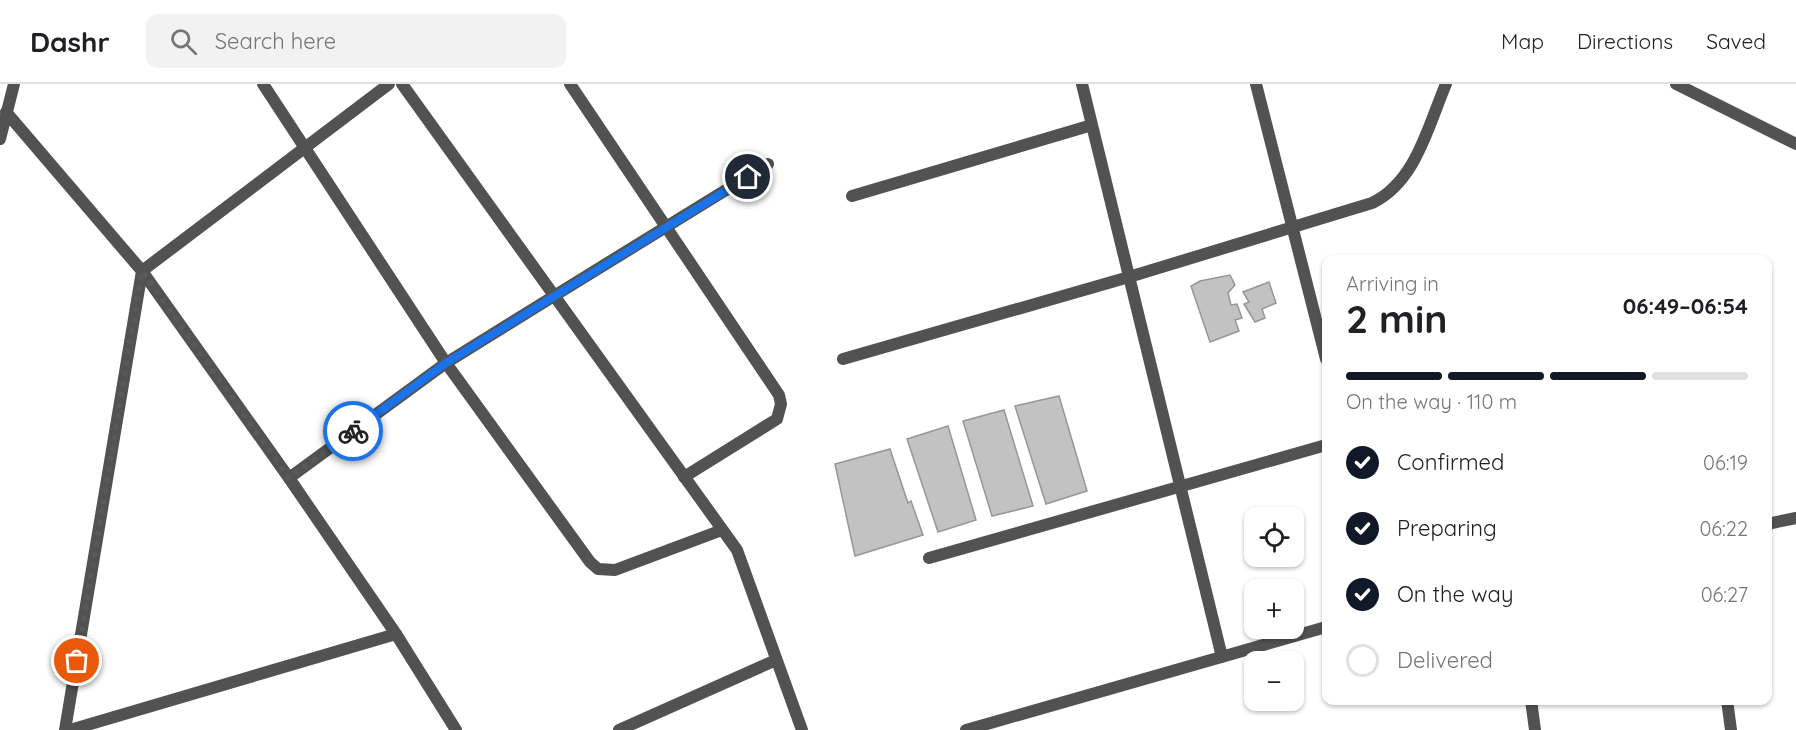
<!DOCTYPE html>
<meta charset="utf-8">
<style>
:root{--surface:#fff;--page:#f2f2f2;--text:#202124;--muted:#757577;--line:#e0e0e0;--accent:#111827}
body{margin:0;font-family:Quicksand,sans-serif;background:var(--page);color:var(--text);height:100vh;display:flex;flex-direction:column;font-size:22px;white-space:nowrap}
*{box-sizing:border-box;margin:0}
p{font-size:20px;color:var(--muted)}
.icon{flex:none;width:33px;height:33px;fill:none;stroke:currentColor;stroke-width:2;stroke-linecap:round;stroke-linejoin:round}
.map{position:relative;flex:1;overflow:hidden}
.drawer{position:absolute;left:1322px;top:171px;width:450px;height:450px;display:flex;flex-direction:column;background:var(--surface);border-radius:12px;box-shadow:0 2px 4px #0004}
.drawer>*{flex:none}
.tools{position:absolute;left:1244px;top:423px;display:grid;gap:12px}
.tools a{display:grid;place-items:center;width:60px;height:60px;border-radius:12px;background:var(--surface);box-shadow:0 2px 4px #0004;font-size:30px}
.pin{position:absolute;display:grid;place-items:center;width:51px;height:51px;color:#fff;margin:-26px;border:3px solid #fff;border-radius:50%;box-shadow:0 2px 6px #0007}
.courier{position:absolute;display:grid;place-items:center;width:60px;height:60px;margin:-30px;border:4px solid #1a73e8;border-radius:50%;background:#fff;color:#222;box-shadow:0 2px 8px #0007}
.head em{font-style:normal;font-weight:700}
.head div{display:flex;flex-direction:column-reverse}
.head{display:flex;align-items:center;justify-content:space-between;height:102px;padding:0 24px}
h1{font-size:39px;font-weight:700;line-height:45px}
.bar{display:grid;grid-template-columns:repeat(4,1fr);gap:9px 6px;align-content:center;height:72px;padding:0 24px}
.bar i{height:8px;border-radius:4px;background:var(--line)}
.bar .selected{background:var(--accent)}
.bar p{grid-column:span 4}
ol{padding:0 24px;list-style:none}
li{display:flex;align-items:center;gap:18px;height:66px}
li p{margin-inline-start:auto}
li .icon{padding:6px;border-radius:50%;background:var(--accent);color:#fff;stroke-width:4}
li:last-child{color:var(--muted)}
li i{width:33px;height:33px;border:3px solid var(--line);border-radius:50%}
header{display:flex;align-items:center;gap:36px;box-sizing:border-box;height:84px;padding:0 30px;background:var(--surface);border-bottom:2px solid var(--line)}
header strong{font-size:28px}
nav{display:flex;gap:33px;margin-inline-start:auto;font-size:21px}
.search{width:420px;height:54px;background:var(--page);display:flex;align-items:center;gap:15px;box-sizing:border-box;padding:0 21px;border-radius:12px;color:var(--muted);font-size:22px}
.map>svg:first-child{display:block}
.building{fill:#c2c2c2;stroke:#969696;stroke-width:1.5}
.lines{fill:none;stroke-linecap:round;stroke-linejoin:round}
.minor{stroke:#525252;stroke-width:12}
.tertiary{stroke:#525252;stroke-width:12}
.done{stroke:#595959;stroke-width:6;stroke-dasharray:0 10.8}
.route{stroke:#1a73e8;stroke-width:8}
</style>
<header>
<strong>Dashr</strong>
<div class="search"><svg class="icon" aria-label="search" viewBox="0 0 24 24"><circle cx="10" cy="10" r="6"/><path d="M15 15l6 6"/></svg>Search here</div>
<nav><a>Map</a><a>Directions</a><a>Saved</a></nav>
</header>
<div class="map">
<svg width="1796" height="646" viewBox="0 0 1796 646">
<rect width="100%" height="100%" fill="#fff"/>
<!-- building -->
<path class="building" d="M1230,191L1235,201L1228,209L1231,221L1237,220L1242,234L1235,236L1239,247L1210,258L1191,202L1200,197Z
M1269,198L1276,219L1262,225L1265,234L1255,238L1244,220L1249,218L1243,208Z
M1059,312L1087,407L1046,420L1015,322Z
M1004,326L1033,422L992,432L963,337Z
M948,342L976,436L938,448L907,355Z
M890,365L908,419L911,417L923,451L855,472L835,380Z"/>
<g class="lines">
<!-- minor -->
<path class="minor" d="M263,0L446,279L590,478L598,485L615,486L722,446
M570,0L779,311L781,320L777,335L684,393
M1082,0L1222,573
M1256,0L1326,275
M1676,0L1796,60
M6,28L142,187L289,394
M0,55L14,0
M852,112L1092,41
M554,212L768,80
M843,275L1129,193L1372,119C1416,98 1428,42 1446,0
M1767,440L1796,434
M929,474L1326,361
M396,550L456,646
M1531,616L1535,646
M1727,616L1731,646
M65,646L142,187L389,0
M619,646L776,576
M966,646L1326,543"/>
<!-- tertiary -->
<path class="tertiary" d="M402,0L737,466L802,646
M70,646L396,550L289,394L446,279L554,212"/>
</g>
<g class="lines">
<!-- done -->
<path class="done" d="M77,577L142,187L289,394L353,347"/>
<!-- route -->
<path class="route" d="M353,347L446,279L748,93"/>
</g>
</svg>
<div class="tools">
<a><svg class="icon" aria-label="locate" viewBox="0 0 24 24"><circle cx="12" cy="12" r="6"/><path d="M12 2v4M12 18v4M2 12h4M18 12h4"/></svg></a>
<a>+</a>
<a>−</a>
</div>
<div class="pin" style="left:77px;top:577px;background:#ea580c"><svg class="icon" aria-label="bag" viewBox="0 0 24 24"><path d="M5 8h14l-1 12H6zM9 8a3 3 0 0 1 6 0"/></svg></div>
<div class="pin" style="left:748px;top:93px;background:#1f2937"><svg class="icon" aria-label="home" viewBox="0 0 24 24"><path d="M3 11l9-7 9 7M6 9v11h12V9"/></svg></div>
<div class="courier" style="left:353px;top:347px"><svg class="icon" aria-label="bike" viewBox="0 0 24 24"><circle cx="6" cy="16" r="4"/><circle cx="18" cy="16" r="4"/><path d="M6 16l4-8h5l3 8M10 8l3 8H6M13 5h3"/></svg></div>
<section class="drawer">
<div class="head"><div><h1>2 min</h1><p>Arriving in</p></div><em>06:49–06:54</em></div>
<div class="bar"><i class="selected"></i><i class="selected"></i><i class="selected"></i><i></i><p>On the way · 110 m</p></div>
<ol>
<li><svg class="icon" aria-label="check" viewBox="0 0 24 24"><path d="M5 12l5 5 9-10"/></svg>Confirmed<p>06:19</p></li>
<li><svg class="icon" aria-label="check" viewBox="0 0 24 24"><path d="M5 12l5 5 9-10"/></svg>Preparing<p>06:22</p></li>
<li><svg class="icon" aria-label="check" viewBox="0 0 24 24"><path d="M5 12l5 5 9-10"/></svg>On the way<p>06:27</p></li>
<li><i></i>Delivered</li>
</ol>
</section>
</div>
